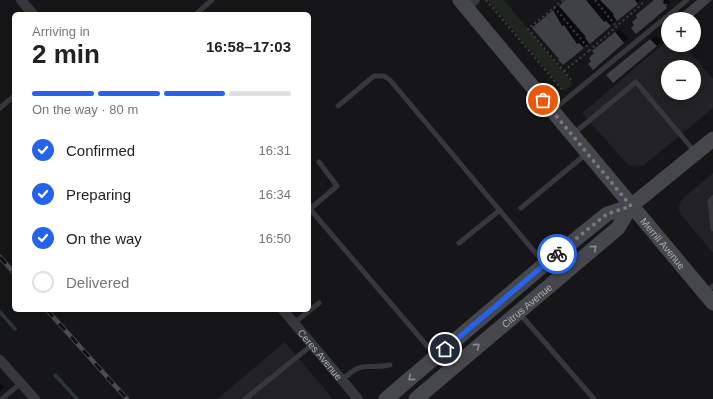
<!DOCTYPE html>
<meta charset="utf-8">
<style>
:root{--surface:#fff;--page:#f2f2f2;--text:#222;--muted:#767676;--line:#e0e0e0;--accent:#2563eb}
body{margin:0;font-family:Arial,sans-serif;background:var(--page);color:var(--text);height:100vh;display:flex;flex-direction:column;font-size:15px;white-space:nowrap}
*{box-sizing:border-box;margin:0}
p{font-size:13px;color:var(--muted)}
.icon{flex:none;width:22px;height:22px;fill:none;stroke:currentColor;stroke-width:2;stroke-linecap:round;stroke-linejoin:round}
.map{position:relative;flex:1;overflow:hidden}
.drawer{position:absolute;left:12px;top:12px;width:299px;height:300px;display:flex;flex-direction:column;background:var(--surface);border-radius:6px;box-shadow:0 2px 10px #0003}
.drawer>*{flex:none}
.controls{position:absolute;left:661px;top:12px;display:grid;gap:8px}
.controls a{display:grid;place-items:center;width:40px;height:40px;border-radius:50%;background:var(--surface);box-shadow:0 2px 10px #0003;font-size:20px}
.pin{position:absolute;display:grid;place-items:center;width:34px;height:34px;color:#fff;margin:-17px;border:2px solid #fff;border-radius:50%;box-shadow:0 1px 4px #0007}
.courier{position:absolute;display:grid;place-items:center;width:40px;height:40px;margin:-20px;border:3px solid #2563eb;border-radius:50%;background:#fff;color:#222;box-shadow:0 1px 5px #0007}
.overview em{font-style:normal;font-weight:800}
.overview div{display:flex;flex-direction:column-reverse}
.overview{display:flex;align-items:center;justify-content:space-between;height:68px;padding:0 20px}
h1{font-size:26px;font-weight:800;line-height:30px}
.bar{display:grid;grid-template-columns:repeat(4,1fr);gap:6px 4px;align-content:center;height:48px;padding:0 20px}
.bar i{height:5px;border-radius:3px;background:var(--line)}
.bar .on{background:var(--accent)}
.bar p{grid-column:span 4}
ol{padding:0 20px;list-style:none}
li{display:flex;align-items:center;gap:12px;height:44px}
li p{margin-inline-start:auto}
li .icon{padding:4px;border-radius:50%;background:var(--accent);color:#fff;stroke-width:4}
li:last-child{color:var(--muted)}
li i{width:22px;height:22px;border:2px solid var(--line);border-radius:50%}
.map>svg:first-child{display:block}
.built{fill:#222225;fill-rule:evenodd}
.green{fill:#1e261f}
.shadow{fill:#0007}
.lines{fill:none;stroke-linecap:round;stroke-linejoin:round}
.stream{stroke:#2c353c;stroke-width:3.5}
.building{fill:#404145}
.path{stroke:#3d3f44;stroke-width:2;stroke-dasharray:2 3;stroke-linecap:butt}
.lane{stroke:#37383d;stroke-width:5}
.street{stroke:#37383d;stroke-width:10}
.secondary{stroke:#45474d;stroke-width:15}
.rail-casing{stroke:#4a4c52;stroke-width:4.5}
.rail{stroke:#111113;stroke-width:3;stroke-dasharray:9;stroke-linecap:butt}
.oneway{stroke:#858993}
.done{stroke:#757880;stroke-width:4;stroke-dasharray:0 7.2}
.route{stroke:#2563eb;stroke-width:5}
.labels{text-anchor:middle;stroke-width:3;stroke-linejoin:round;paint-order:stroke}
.street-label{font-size:10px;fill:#a8adb8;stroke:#111113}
</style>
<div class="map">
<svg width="713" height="399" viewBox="0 0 713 399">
<rect width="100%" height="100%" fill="#161618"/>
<!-- built -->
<path class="built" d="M668,40V45H684L713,79V108L643,166L628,165L582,113ZM668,67H694V93H668Z
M713,173V253L682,216L678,208L682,199Z
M285,342L333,399H217Z"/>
<!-- green -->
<path class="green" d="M488,0H504L573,84L564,91Z"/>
<!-- shadow -->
<path class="shadow" d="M567,0H640L563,64L541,21Z
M655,0H669L671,2L636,33L638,17Z
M620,29L628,38L623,43L592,61L598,47Z
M656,35L661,41L656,46L612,71Z
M0,383L4,387L0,391Z"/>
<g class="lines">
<!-- stream -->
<path class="stream" d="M0,312L15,329
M55,375L77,399"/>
</g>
<!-- building -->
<path class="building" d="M565,0H586L604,22L606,21L611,26L590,44L585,38L586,37L559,6Z
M600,0H635L638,4L617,21L613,15L614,14Z
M654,0H661L667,8L636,34L631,28L634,25L632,22L637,18L636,15Z
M697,0H712L690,19H681L678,16Z
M553,10L562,26L564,25L577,44L579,43L584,48L563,65L558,60L559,59L532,28Z
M615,32L624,43L593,70L588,64L591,61L589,58L594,53L592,51Z
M650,39L657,46L613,83L606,75Z"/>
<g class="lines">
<!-- path -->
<path class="path" d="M486,0L563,91
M563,0L528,29L573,82
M595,0L617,27
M662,0L667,6
M554,7L590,50L642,4V0
M564,71L590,50"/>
<!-- lane -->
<path class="lane" d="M196,14L212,0
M338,106L374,76H384L390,80L544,263
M0,108L14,96
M553,110L687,0
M573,134L636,82L695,152
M713,198L710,201L713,229
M309,208L435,355
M521,208L586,154
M310,209L337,186L319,162
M459,243L500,210
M705,292L713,286
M520,314L594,399
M294,323L319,303
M342,380C365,359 364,370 390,365
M2,399L21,383
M245,399L312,345"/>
<!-- street -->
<g class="street">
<path d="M21,0L33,14"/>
<path d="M466,7L475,0"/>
<path id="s1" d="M283,310L358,399"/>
<path d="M0,360L35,399"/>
</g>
<!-- secondary -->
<g class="secondary">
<path id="s2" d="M460,0L713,303"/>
<path d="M386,399L545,264L607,214L631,206L713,139"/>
<path id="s3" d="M416,399L618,228L631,206"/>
</g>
<defs>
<path id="rail" d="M0,257L14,273
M47,310L127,399"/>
</defs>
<!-- rail casing -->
<use href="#rail" class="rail-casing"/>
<!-- rail -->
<use href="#rail" class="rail"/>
</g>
<!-- one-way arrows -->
<defs><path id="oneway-chevron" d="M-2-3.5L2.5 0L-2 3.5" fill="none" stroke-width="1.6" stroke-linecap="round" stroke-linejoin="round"/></defs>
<g class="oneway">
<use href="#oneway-chevron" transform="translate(594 248) rotate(-40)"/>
<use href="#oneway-chevron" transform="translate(477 346) rotate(-40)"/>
<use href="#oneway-chevron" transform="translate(411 378) rotate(140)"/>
</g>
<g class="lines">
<!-- done -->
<path class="done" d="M543,100L631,206L607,214L557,254"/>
<!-- route -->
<path class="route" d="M445,349L557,254"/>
</g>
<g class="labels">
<!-- street labels -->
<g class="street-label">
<text dy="4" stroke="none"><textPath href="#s2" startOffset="317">Merrill Avenue</textPath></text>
<text dy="4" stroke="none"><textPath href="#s3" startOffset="145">Citrus Avenue</textPath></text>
<text dy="4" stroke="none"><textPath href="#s1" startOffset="58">Ceres Avenue</textPath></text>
</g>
</g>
</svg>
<div class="controls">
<a>+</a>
<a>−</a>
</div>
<div class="pin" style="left:543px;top:100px;background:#ea580c"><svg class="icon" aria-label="bag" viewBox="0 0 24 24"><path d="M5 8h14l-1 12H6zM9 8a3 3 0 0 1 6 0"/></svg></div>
<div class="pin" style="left:445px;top:349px;background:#1f2937"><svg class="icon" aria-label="home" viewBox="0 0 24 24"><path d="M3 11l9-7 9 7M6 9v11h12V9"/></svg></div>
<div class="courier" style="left:557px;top:254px"><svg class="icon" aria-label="bike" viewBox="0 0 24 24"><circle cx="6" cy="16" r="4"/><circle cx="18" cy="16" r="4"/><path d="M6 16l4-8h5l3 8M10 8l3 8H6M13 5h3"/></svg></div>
<section class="drawer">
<div class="overview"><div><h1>2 min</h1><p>Arriving in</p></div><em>16:58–17:03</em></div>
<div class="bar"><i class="on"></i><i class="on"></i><i class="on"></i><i></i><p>On the way · 80 m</p></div>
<ol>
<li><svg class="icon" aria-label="check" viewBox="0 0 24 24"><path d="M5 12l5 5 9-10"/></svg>Confirmed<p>16:31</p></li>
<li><svg class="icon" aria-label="check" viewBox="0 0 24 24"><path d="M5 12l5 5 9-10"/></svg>Preparing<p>16:34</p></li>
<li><svg class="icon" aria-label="check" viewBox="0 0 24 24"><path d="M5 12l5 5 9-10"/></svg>On the way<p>16:50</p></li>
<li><i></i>Delivered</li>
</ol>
</section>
</div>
